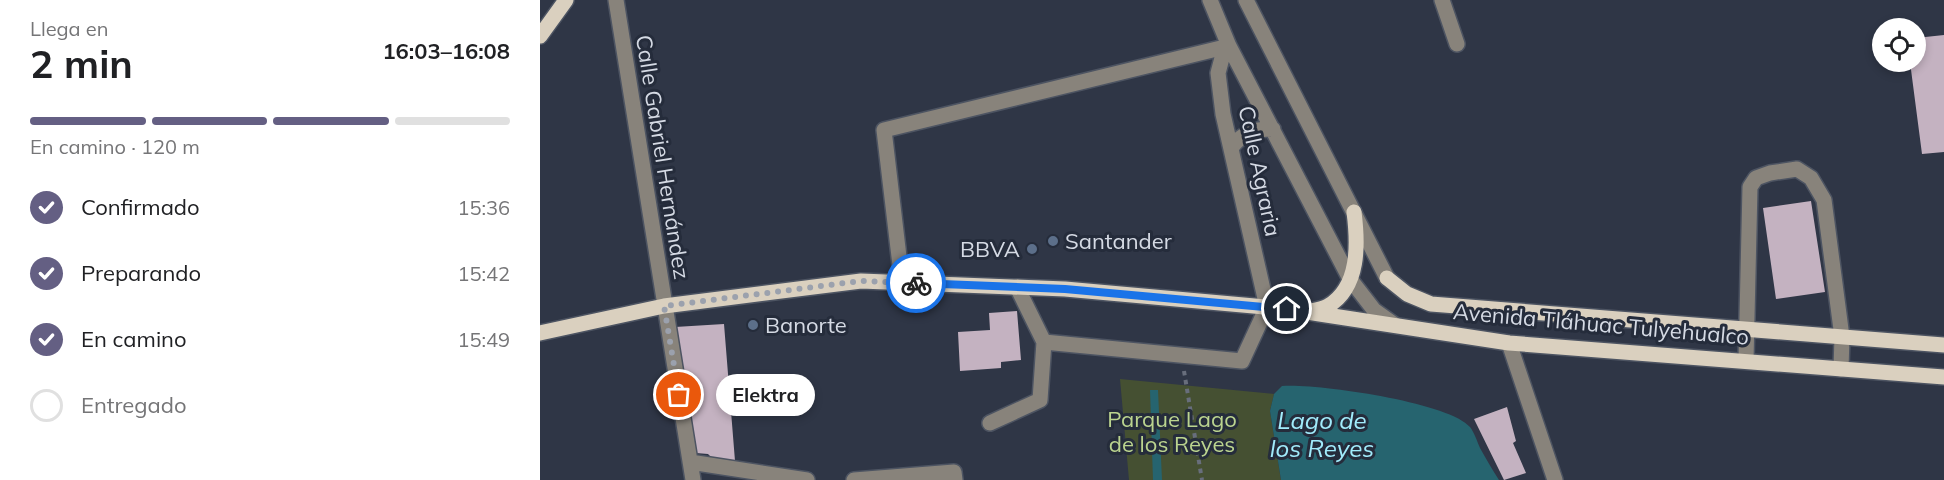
<!DOCTYPE html>
<html lang="es">
<meta charset="utf-8">
<style>
:root{--surface:#fff;--page:#f2f2f2;--text:#202124;--muted:#757577;--line:#e0e0e0;--accent:#645f83}
body{margin:0;font-family:Mulish,sans-serif;background:var(--page);color:var(--text);height:100vh;display:flex;flex-direction:column;font-size:22px;white-space:nowrap}
*{box-sizing:border-box;margin:0}
p{font-size:20px;color:var(--muted)}
.icon{flex:none;width:33px;height:33px;fill:none;stroke:currentColor;stroke-width:2;stroke-linecap:round;stroke-linejoin:round}
.map{position:relative;flex:1;overflow:hidden}
.details{display:flex;flex-direction:column;background:var(--surface);width:540px}
.details>*{flex:none}
.tools{position:absolute;left:1332px;top:18px;display:grid;gap:12px}
.tools a{display:grid;place-items:center;width:54px;height:54px;border-radius:50%;background:var(--surface);box-shadow:0 3px 9px #0003;font-size:30px}
.pin{position:absolute;display:grid;place-items:center;width:51px;height:51px;color:#fff;margin:-26px;border:3px solid #fff;border-radius:50%;box-shadow:0 2px 6px #0007}
.courier{position:absolute;display:grid;place-items:center;width:60px;height:60px;margin:-30px;border:4px solid #1a73e8;border-radius:50%;background:#fff;color:#222;box-shadow:0 2px 8px #0007}
.bubble{position:absolute;height:42px;border-radius:21px;background:var(--surface);box-shadow:0 3px 9px #0003;font-size:20px;font-weight:700;line-height:42px;text-align:center}
.head em{font-style:normal;font-weight:700}
.head div{display:flex;flex-direction:column-reverse}
.head{display:flex;align-items:center;justify-content:space-between;height:102px;padding:0 30px}
h1{font-size:39px;font-weight:700;line-height:45px}
.bar{display:grid;grid-template-columns:repeat(4,1fr);gap:9px 6px;align-content:center;height:72px;padding:0 30px}
.bar i{height:8px;border-radius:4px;background:var(--line)}
.bar .current{background:var(--accent)}
.bar p{grid-column:span 4}
ol{padding:0 30px;list-style:none}
li{display:flex;align-items:center;gap:18px;height:66px}
li p{margin-inline-start:auto}
li .icon{padding:6px;border-radius:50%;background:var(--accent);color:#fff;stroke-width:4}
li:last-child{color:var(--muted)}
li i{width:33px;height:33px;border:3px solid var(--line);border-radius:50%}
main{display:flex;flex:1;min-height:0}
.map>svg:first-child{display:block}
.green{fill:#455032}
.water{fill:#26646f}
.building{fill:#c4b2c1}
.lines{fill:none;stroke-linecap:round;stroke-linejoin:round}
.minor-casing{stroke:#4d5462;stroke-width:18}
.major-casing{stroke:#4d5462;stroke-width:18}
.path{stroke:#686e7c;stroke-width:4;stroke-dasharray:4.5 4.5;stroke-linecap:butt}
.minor{stroke:#88837b;stroke-width:15}
.major{stroke:#dad0bf;stroke-width:15}
.done{stroke:#9ba1ad;stroke-width:6;stroke-dasharray:0 10.8}
.route{stroke:#1a73e8;stroke-width:8}
.service-dot{fill:#5c6f8a;stroke:#252c3b;stroke-width:2}
.labels{text-anchor:middle;stroke-width:6;stroke-linejoin:round;paint-order:stroke}
.street-label{font-size:22px;fill:#d5dae4;stroke:#252c3b}
.poi-label{font-size:22px;fill:#d5dae4;stroke:#252c3b;text-anchor:start}
.park-label{font-size:22px;fill:#bbd48f;stroke:#252c3b}
.water-label{font-size:24px;font-style:italic;fill:#a1ebfb;stroke:#252c3b}
</style>
<main>
<section class="details">
<div class="head"><div><h1>2 min</h1><p>Llega en</p></div><em>16:03–16:08</em></div>
<div class="bar"><i class="current"></i><i class="current"></i><i class="current"></i><i></i><p>En camino · 120 m</p></div>
<ol>
<li><svg class="icon" aria-label="check" viewBox="0 0 24 24"><path d="M5 12l5 5 9-10"/></svg>Confirmado<p>15:36</p></li>
<li><svg class="icon" aria-label="check" viewBox="0 0 24 24"><path d="M5 12l5 5 9-10"/></svg>Preparando<p>15:42</p></li>
<li><svg class="icon" aria-label="check" viewBox="0 0 24 24"><path d="M5 12l5 5 9-10"/></svg>En camino<p>15:49</p></li>
<li><i></i>Entregado</li>
</ol>
</section>
<div class="map">
<svg width="1404" height="480" viewBox="0 0 1404 480">
<rect width="100%" height="100%" fill="#2f3646"/>
<!-- green -->
<path class="green" d="M580,379L734,394L730,411L741,480H589Z"/>
<!-- water -->
<path class="water" d="M742,386C775,383 909,402 930,427C934,432 937,441 940,448C946,459 952,469 959,480H741L730,411L734,394Z
M610,390H618L622,480H613Z"/>
<!-- building -->
<path class="building" d="M1404,35V152L1382,154L1370,62H1376V38Z
M1271,201L1285,292L1236,299L1223,208Z
M477,311L481,360L461,362V368L420,371L418,332L450,330L449,313Z
M184,324L195,461L173,459L168,454L156,453L135,327Z
M967,407L976,441L973,443L986,473L964,480L934,419Z"/>
<g class="lines">
<defs>
<path id="minor" d="M76,0L153,480
M670,0L689,46L810,279L834,310L855,325
M706,0L847,278
M902,0L917,44
M691,148C703,132 714,129 733,129
M362,282L344,130L689,46
M477,287L504,342L702,361L727,307L683,114L678,73L682,58L689,46
M969,343L1015,480
M1206,360L1210,187L1216,178L1230,173L1257,169L1271,178L1284,200L1302,337L1301,369
M450,423L500,400L504,342
M150,462L267,480
M314,480L414,472L415,480"/>
<path id="major" d="M0,36L26,0
M847,278L867,294L891,304L1404,345
M770,311C776,310 783,309 788,306C820,287 818,243 814,212
M0,333L124,306L321,281L525,289L747,309L969,343L1404,377"/>
</defs>
<!-- minor casing -->
<use href="#minor" class="minor-casing"/>
<!-- major casing -->
<use href="#major" class="major-casing"/>
<!-- path -->
<path class="path" d="M644,371L662,480"/>
<!-- minor -->
<use href="#minor" class="minor"/>
<!-- major -->
<use href="#major" class="major"/>
</g>
<g class="lines">
<!-- done -->
<path class="done" d="M139,395L124,306L321,281L376,283"/>
<!-- route -->
<path class="route" d="M376,283L525,289L747,309"/>
</g>
<!-- markers -->
<g class="service-dot">
<circle cx="513" cy="241" r="6"/>
<circle cx="492" cy="249" r="6"/>
<circle cx="213" cy="325" r="6"/>
</g>
<g class="labels">
<!-- street labels -->
<g class="street-label">
<text transform="translate(123 157) rotate(81)" y="8">Calle Gabriel Hernández</text>
<text transform="translate(720 171) rotate(78)" y="8">Calle Agraria</text>
<text transform="translate(1061 324) rotate(5)" y="8">Avenida Tláhuac Tulyehualco</text>
</g>
<!-- poi labels -->
<g class="poi-label">
<text x="525" y="249">Santander</text>
<text x="480" y="257" text-anchor="end">BBVA</text>
<text x="225" y="333">Banorte</text>
</g>
<!-- park labels -->
<g class="park-label">
<text x="632" y="427">Parque Lago<tspan x="632" dy="25">de los Reyes</tspan></text>
</g>
<!-- water labels -->
<g class="water-label">
<text x="782" y="429">Lago de<tspan x="782" dy="28">los Reyes</tspan></text>
</g>
</g>
</svg>
<div class="tools">
<a><svg class="icon" aria-label="locate" viewBox="0 0 24 24"><circle cx="12" cy="12" r="6"/><path d="M12 2v4M12 18v4M2 12h4M18 12h4"/></svg></a>
</div>
<div class="pin" style="left:139px;top:395px;background:#ea580c"><svg class="icon" aria-label="bag" viewBox="0 0 24 24"><path d="M5 8h14l-1 12H6zM9 8a3 3 0 0 1 6 0"/></svg></div>
<div class="pin" style="left:747px;top:309px;background:#1f2937"><svg class="icon" aria-label="home" viewBox="0 0 24 24"><path d="M3 11l9-7 9 7M6 9v11h12V9"/></svg></div>
<div class="courier" style="left:376px;top:283px"><svg class="icon" aria-label="bike" viewBox="0 0 24 24"><circle cx="6" cy="16" r="4"/><circle cx="18" cy="16" r="4"/><path d="M6 16l4-8h5l3 8M10 8l3 8H6M13 5h3"/></svg></div>
<div class="bubble" style="left:176px;top:374px;width:99px">Elektra</div>
</div>
</main>
